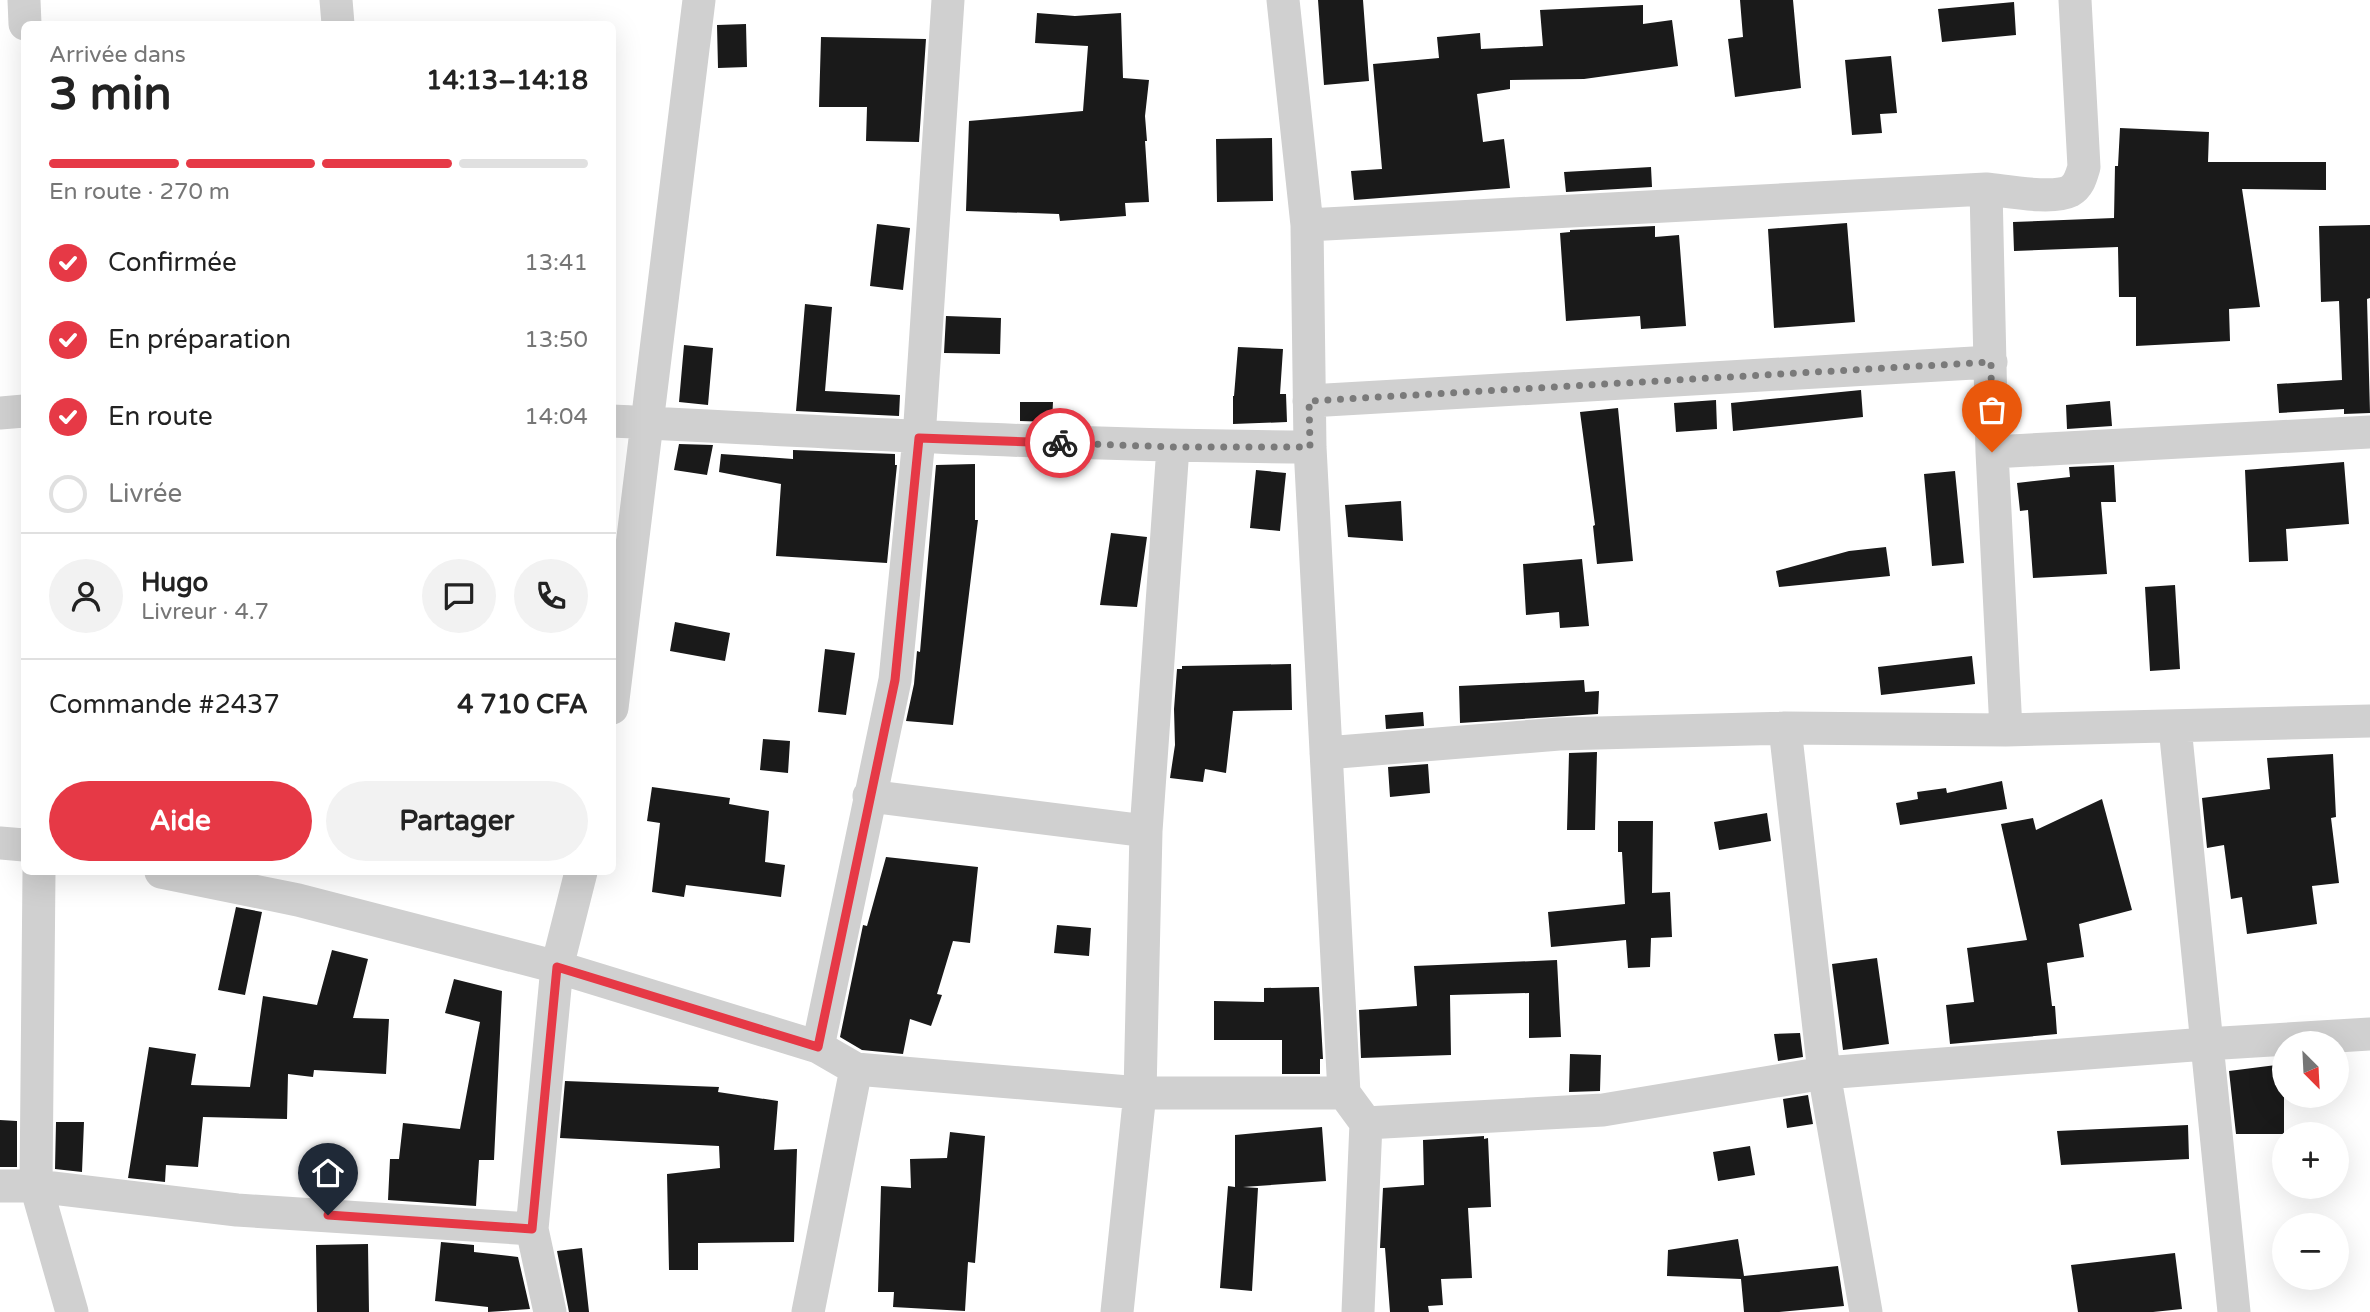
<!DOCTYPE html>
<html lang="fr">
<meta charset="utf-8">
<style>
:root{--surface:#fff;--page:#f2f2f2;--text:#222;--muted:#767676;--line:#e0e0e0;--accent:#e63946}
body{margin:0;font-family:"Varela Round",sans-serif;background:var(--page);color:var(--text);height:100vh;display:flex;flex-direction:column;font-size:26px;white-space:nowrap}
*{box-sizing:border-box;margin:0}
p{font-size:23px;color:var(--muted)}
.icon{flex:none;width:38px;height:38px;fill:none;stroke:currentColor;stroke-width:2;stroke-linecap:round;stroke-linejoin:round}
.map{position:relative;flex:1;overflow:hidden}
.drawer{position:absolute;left:21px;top:21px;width:595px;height:854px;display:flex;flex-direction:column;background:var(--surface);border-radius:10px;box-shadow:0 7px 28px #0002}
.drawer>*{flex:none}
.needle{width:46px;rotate:156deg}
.tools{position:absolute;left:2272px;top:1031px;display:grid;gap:14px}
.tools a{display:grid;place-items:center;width:77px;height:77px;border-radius:50%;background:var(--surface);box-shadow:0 7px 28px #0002;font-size:35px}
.pin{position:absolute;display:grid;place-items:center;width:60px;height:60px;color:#fff;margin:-72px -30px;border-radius:50% 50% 50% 0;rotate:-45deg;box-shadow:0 0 7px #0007}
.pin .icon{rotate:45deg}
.courier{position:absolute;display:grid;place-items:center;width:70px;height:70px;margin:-35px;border:5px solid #e63946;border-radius:50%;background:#fff;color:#222;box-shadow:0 2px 9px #0007}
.head em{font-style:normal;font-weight:800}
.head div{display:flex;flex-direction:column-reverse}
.head{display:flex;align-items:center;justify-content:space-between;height:119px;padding:0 28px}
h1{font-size:46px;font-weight:800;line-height:52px}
.bar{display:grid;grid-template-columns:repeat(4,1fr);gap:10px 7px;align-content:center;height:84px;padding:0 28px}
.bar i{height:9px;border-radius:5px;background:var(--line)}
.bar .on{background:var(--accent)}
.bar p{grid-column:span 4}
.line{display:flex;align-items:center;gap:18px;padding:0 28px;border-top:2px solid var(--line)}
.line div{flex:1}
.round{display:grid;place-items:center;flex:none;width:74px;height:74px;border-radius:37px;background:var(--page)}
ol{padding:0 28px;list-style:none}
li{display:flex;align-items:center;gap:21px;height:77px}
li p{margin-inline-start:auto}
li .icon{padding:7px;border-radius:50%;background:var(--accent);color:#fff;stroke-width:4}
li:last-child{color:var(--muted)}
li i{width:38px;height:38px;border:4px solid var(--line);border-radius:50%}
.cta{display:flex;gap:14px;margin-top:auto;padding:14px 28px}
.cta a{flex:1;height:80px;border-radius:42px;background:var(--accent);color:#fff;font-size:28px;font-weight:800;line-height:80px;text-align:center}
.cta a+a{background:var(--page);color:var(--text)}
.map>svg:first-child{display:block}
.building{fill:#1a1a1a}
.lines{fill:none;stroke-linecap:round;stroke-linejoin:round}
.minor{stroke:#d0d0d0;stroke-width:33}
.done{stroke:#7a7a7a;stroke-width:7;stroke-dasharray:0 12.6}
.route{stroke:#e63946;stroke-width:9}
</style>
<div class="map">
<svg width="2370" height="1312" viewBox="0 0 2370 1312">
<rect width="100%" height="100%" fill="#fff"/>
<!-- building -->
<path class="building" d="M1318,0H1363L1369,81L1324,85Z
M1740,0H1793L1801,88L1735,97L1728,39L1743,37Z
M2014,2L2016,35L1942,42L1938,9Z
M1643,5V24L1672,20L1678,66L1584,79L1510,80V89L1477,94L1483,142L1504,139L1510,188L1354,200L1351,171L1382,169L1373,64L1439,58L1437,37L1480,33L1481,49L1543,46L1540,10Z
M1037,13L1075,16L1121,13L1123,78L1149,80L1145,116L1147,141H1145L1149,202L1125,203L1126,216L1060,221L1059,214L966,211L969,121L1083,111L1088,46L1035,43Z
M746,24L747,67L718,68L717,25Z
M821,37L926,39L919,142L866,141L867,107H819Z
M1891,56L1897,113L1880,114L1882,133L1852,135L1845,60Z
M2120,128L2209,132L2208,162H2326V190L2242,189L2260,307L2229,309L2230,341L2136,346V297H2119L2118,247L2014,251L2013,222L2114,218L2115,166H2118Z
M1272,138L1273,201L1217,202L1216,139Z
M1651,167L1652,187L1566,192L1564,172Z
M1847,223L1855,322L1774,328L1768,229Z
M877,224L910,228L903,290L870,286Z
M2370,225V298L2367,299L2370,413L2344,414V409L2279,413L2277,384L2342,380L2339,301L2321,302L2319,226Z
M1655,226V237L1679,235L1686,326L1641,329L1640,316L1566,321L1560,233L1570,232V230Z
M805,304L832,307L825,391L900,395L899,416L796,411Z
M946,316L1001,318L1000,354L944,353Z
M684,345L713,348L708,405L679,402Z
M1238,347L1283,349L1280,394H1286L1287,422L1233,424V396H1234Z
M1861,390L1863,417L1733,431L1731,403Z
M1716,400L1717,429L1676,432L1674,403Z
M2110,401L2112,426L2067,429L2066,405Z
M1020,402H1053L1052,422L1020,421Z
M1618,408L1633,561L1597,564L1593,526L1595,525L1580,412Z
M679,444L713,445L707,475L674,470Z
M793,450L895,454V465H897L887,563L776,556L781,484L719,472L721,454L793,459Z
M2344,462L2349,524L2286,529L2288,561L2249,562L2245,470Z
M975,464V520H978L953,725L906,721L914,684L917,651L920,652L936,465Z
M2114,465L2116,502H2101L2107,574L2033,578L2028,510L2020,511L2017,483L2070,477L2069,467Z
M1256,470L1286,473L1280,531L1250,528Z
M1955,471L1964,563L1932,566L1924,474Z
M1401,501L1403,541L1348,537L1345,505Z
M1111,533L1147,537L1137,607L1100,605Z
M1886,547L1890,576L1779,587L1776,571L1849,551Z
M1582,559L1589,626L1560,628L1559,612L1526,615L1523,564Z
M2175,585L2180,669L2150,671L2145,587Z
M675,622L730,633L725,661L670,651Z
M825,649L855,653L846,715L818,712Z
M1972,656L1975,684L1881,695L1878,667Z
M1291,664L1292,710L1233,711L1226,773L1205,769L1203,782L1170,778L1175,745L1174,709L1177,669H1182V666Z
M1584,680L1585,692L1599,691L1598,714L1460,723L1459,686Z
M1423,712L1424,726L1386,729L1385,715Z
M763,739L790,741L788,773L760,770Z
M1597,752L1595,830H1567L1569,753Z
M2333,754L2336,817L2331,818L2339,883L2312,886L2317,924L2247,934L2242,897L2231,899L2224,845L2207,848L2202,798L2270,789L2267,758Z
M1428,764L1430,793L1390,797L1388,767Z
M2002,781L2007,809L1900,825L1896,803L1918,799L1917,792L1946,788L1947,793Z
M652,787L730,798L729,804L769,811L765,862L785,865L781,897L686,885L684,897L652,892L660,823L647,821Z
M2102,799L2132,910L2079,924L2084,957L2047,963L2052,1006H2055L2057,1034L1950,1044L1946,1005L1974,1002L1967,948L2027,940L2001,824L2033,818L2036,830Z
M1767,813L1771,841L1719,850L1714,822Z
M1618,821H1653L1652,893L1670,892L1672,937L1651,938L1650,967L1628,968L1626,940L1551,947L1548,912L1625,904L1622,852H1618Z
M886,857L978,867L970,943L953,941L937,994L942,995L931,1026L910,1019L903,1054L862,1050L840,1037L863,925L867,926Z
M236,907L262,912L245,995L218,990Z
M1057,925L1091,928L1089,956L1054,953Z
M332,950L368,959L353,1018L389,1019L386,1074L314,1070L313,1077L288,1074L287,1119L203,1117L198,1167L166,1165L165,1182L128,1178L149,1047L196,1054L191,1085L250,1087L263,996L317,1005Z
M1877,958L1889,1044L1843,1050L1832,964Z
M1557,960L1561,1037L1529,1038V993L1450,995L1451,1055L1361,1058L1359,1010L1417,1006L1414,966Z
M454,979L502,991L494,1160H479L476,1206L388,1200L390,1159H399L403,1123L460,1129L480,1022L445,1013Z
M1319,987L1323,1059H1320V1074H1282V1040H1214V1001L1264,1002V988Z
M1800,1033L1803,1057L1778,1061L1774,1034Z
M1570,1054L1601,1055L1600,1091L1569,1092Z
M2284,1064V1134H2236L2229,1071Z
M565,1081L719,1087L718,1092L778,1101L774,1150L797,1149L794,1242L698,1243V1270H669L667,1174L720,1168L719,1146L560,1138Z
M1808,1095L1813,1124L1787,1128L1783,1099Z
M0,1120L17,1121V1167H0Z
M56,1122H84L82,1172L55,1169Z
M2188,1125L2189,1159L2061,1165L2057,1131Z
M1322,1127L1326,1181L1243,1187L1258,1188L1252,1291L1220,1288L1228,1186L1235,1187V1135Z
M950,1132L985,1136L975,1263L968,1262L965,1311L893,1307L894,1292H878L881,1186L911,1188L910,1159L947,1158Z
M1484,1136V1139L1488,1138L1491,1207L1468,1208L1472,1278L1441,1279L1443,1305L1428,1306L1429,1312H1390L1385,1248H1380L1383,1188L1424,1185L1423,1140Z
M1750,1146L1755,1175L1718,1181L1713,1152Z
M1738,1239L1744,1276L1838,1266L1844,1306L1779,1312H1744L1741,1279L1667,1276L1668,1250Z
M441,1242L474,1245V1252L518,1257L530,1309L488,1312V1307L435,1301Z
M368,1244L369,1312H317L316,1245Z
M582,1248L589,1312H569L557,1251Z
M2175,1253L2182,1309L2153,1312H2078L2071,1265Z"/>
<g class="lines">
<!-- minor -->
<path class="minor" d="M24,0L25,24
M336,0L338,24
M1283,0L1307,225L1310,447L1344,1093L1366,1123L1358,1312
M1986,189L1992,452L2006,730
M1307,225L1986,189C2007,191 2052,200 2070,191C2079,186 2081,177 2084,167L2075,0
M1309,401L1991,362
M0,413L24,411
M612,421C845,433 1077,446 1310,447
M1992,452L2370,432
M612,708L699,0
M2175,727L2234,1312
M1785,728L1824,1073L1866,1312
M1326,753L1559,734L1785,728L2006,730L2370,721
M869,796L1146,831
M0,843L24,845
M39,872L36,1186L72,1312
M161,872L298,900L557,967L818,1047L856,1069L1140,1093H1344
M818,1047L895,680L919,438L948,0
M1366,1123L1603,1110L1824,1073L2206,1044L2370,1034
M0,1186H36L237,1210L532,1229
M550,1312L532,1229L557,967L581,872
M808,1312L856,1069
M1117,1312L1140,1093L1146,831L1173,447"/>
</g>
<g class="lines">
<!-- done -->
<path class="done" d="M1060,443L1173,447H1310L1309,401L1991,362L1992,452"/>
<!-- route -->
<path class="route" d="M328,1215L532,1229L557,967L818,1047L895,680L919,438L1060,443"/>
</g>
</svg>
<div class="tools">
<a><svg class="needle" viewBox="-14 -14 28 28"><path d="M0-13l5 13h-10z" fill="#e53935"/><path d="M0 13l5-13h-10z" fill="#767676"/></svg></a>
<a>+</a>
<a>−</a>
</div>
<div class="pin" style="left:1992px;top:452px;background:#ea580c"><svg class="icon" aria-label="bag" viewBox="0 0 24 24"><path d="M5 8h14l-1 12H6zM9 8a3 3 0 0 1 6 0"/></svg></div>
<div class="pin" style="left:328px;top:1215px;background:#1f2937"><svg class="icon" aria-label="home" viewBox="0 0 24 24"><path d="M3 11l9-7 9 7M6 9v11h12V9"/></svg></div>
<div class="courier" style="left:1060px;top:443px"><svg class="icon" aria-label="bike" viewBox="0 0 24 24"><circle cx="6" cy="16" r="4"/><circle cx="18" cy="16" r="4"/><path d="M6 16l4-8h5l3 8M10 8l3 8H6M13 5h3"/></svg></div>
<section class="drawer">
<div class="head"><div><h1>3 min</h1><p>Arrivée dans</p></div><em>14:13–14:18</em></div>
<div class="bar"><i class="on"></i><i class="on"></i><i class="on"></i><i></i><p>En route · 270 m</p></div>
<ol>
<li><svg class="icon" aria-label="check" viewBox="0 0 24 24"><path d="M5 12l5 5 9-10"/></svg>Confirmée<p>13:41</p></li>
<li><svg class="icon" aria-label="check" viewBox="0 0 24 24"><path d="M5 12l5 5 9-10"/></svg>En préparation<p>13:50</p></li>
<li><svg class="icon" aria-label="check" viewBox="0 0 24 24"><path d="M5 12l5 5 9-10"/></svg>En route<p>14:04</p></li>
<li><i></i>Livrée</li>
</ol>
<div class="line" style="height:126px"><a class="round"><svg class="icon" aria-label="person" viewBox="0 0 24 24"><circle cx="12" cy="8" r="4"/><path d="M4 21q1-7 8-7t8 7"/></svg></a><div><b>Hugo</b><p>Livreur · 4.7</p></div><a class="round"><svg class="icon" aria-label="chat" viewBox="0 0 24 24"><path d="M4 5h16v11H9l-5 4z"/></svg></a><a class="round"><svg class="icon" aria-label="phone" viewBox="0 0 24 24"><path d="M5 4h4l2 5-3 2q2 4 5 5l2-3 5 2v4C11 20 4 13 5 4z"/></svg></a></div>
<div class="line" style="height:91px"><div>Commande #2437</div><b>4 710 CFA</b></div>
<div class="cta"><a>Aide</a><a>Partager</a></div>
</section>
</div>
